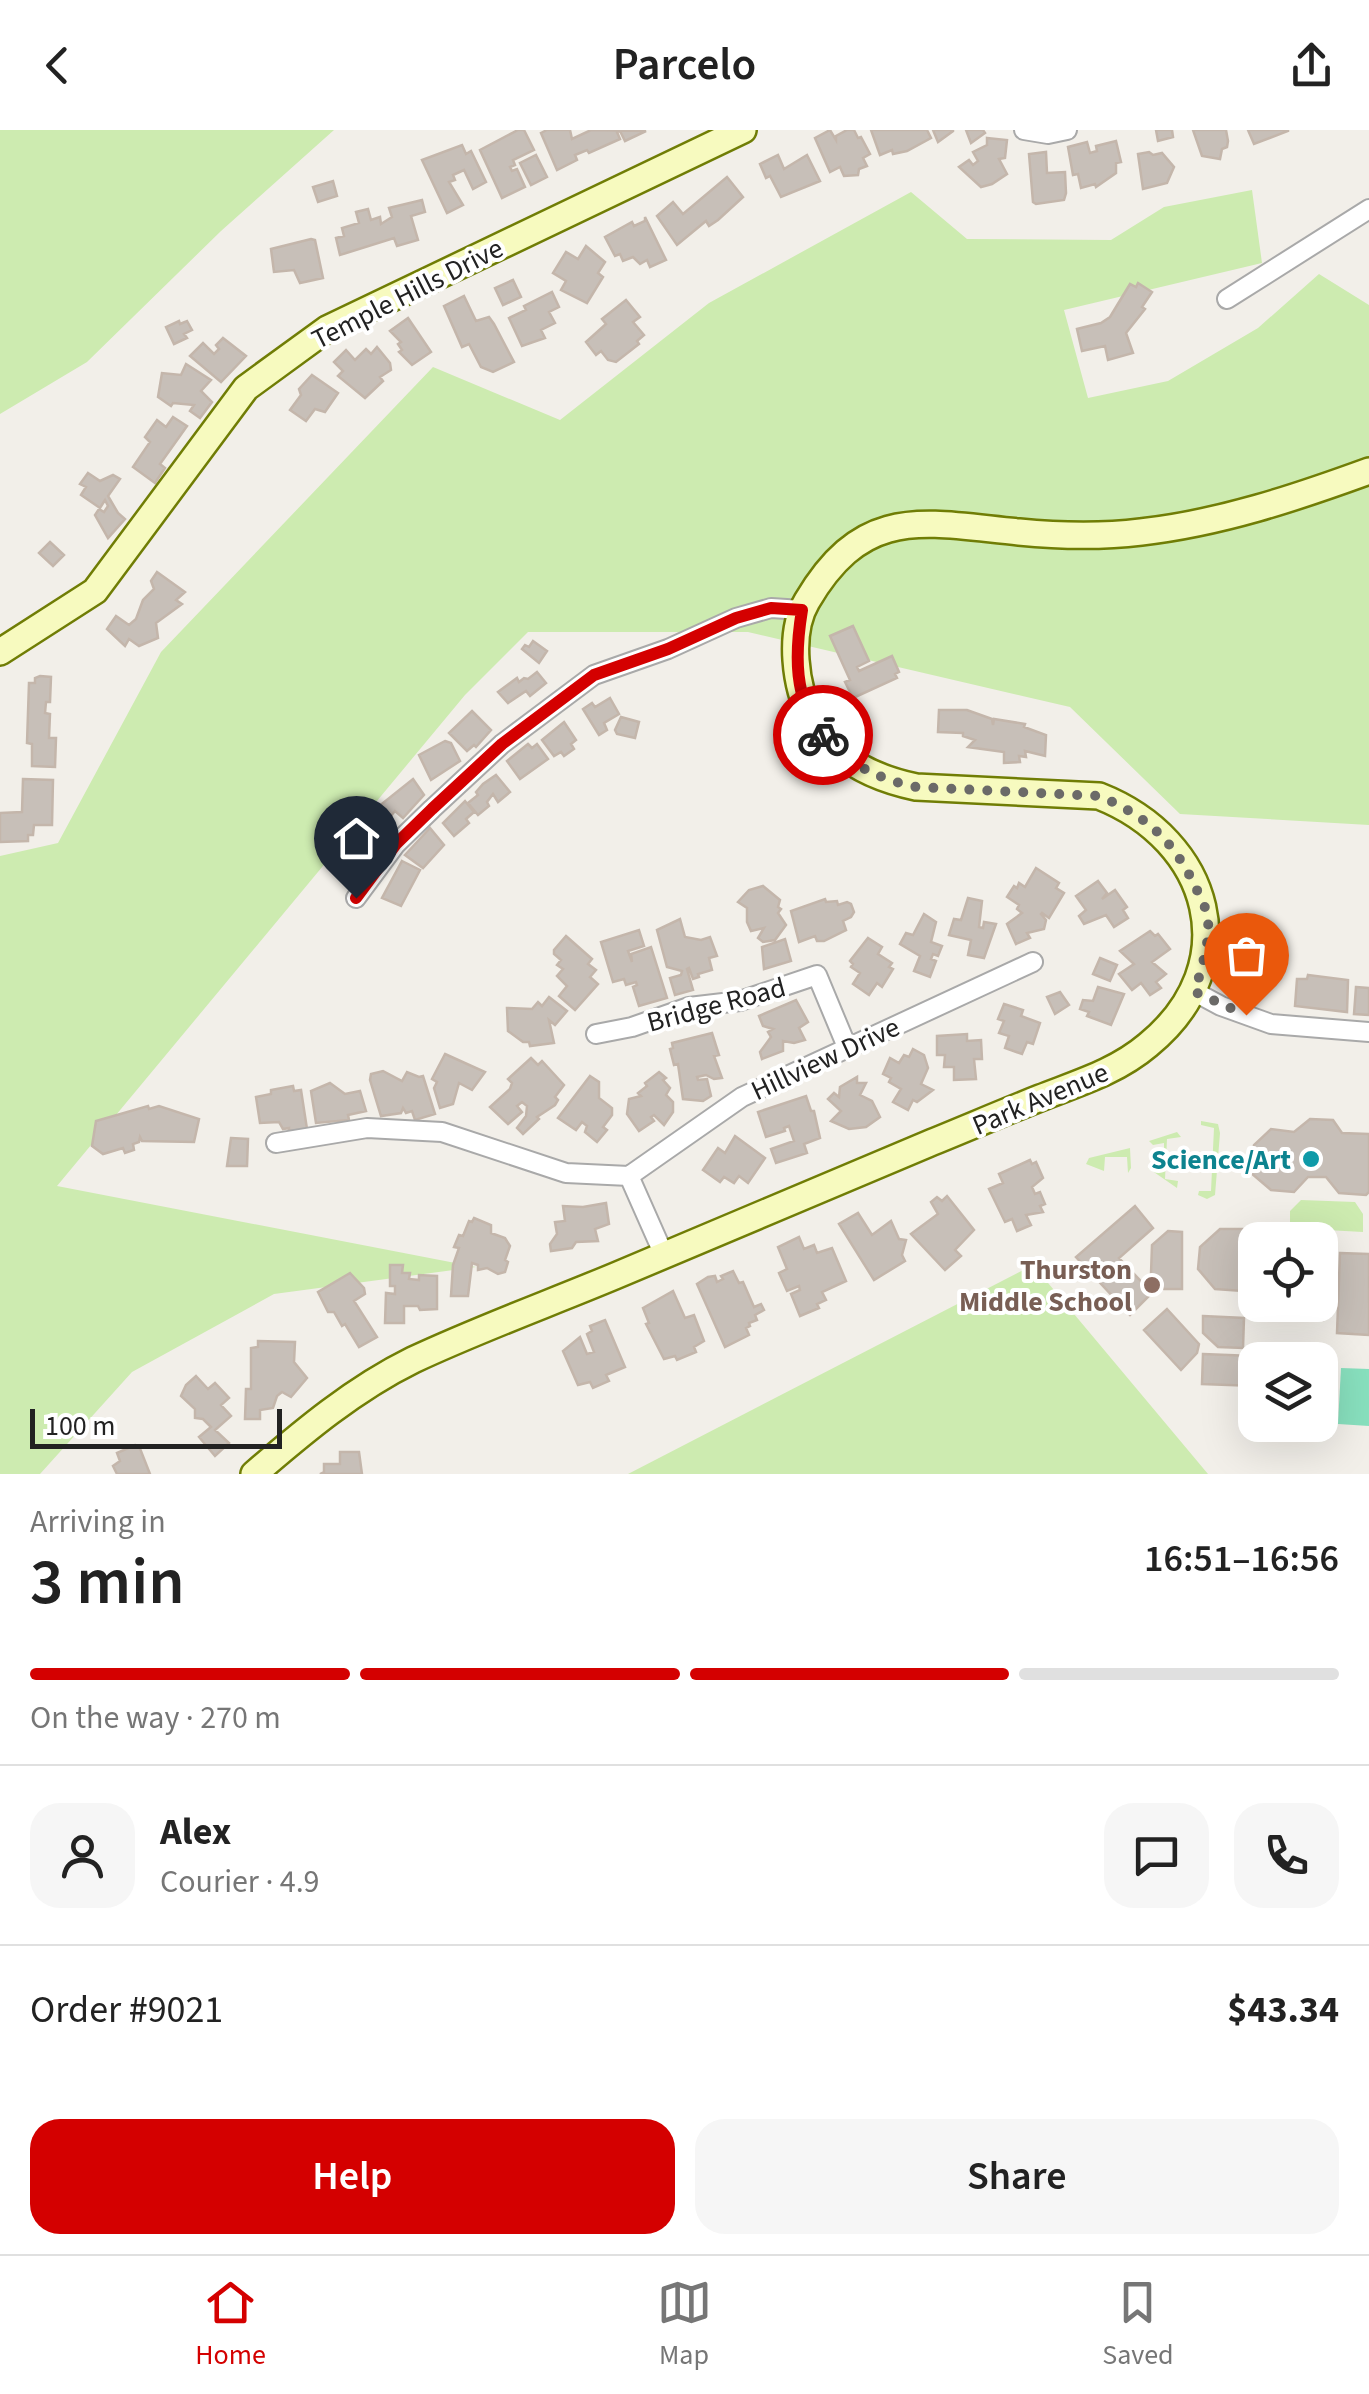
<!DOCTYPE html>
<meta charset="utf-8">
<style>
:root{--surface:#fff;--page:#f6f6f6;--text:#222;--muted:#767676;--line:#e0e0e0;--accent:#d40000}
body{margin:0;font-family:"Source Sans 3",sans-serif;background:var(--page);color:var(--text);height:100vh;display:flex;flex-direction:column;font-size:38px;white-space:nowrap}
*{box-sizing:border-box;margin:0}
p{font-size:32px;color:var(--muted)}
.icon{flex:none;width:55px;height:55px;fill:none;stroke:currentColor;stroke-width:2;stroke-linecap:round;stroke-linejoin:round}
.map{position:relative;height:1344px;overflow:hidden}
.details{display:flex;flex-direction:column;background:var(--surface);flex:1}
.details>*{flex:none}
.tools{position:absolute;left:1238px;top:1092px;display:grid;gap:20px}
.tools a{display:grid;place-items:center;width:100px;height:100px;border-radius:20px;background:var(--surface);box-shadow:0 10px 40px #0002;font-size:50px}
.scale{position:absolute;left:30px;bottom:25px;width:252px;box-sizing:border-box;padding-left:10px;border:5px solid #222;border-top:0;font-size:28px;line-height:35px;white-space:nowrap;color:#222;-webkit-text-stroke:8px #fff;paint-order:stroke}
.pin{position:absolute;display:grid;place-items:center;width:85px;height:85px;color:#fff;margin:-102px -42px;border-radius:50% 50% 50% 0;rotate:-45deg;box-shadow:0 0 10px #0007}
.pin .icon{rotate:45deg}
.courier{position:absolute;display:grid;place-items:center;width:100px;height:100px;margin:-50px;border:8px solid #d40000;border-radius:50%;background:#fff;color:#222;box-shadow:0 2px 12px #0007}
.headline em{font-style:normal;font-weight:600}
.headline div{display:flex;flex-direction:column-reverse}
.headline{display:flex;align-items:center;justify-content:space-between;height:170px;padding:0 30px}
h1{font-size:65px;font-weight:600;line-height:75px}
.bar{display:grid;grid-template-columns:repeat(4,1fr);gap:15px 10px;align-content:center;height:120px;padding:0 30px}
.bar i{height:12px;border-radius:8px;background:var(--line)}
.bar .current{background:var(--accent)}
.bar p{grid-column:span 4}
.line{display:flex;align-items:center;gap:25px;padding:0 30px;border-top:2px solid var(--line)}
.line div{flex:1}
.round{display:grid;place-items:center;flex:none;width:105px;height:105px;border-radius:30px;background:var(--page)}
.action{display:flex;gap:20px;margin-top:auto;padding:20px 30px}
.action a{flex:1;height:115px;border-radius:30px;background:var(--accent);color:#fff;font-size:40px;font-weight:600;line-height:115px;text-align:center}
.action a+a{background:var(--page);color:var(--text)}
header{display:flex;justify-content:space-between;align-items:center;height:130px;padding:0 30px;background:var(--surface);font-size:45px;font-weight:600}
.tab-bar{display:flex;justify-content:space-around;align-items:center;height:140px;border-top:2px solid var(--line);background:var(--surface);font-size:28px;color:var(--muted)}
.tab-bar a{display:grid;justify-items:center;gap:5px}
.tab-bar .current{color:var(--accent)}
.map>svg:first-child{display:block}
.grass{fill:#cdebb0}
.pitch{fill:#88e0be}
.building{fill:#c7bfb8;stroke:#c4b6ab;stroke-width:2.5}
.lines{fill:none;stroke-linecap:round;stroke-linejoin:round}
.street-casing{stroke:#a9a9a9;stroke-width:22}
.secondary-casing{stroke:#707d05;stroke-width:30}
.street{stroke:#fff;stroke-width:18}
.secondary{stroke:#f7fabf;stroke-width:25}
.done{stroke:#6b6a68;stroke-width:10;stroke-dasharray:0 18}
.route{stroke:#d40000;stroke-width:12}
.culture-dot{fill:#0f9aa8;stroke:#fff;stroke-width:4}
.education-dot{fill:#8d6e63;stroke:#fff;stroke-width:4}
.labels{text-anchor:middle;stroke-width:8;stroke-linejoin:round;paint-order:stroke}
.street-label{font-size:28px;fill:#222;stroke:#fff}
.culture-label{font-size:28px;font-weight:bold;fill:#0d838f;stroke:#fff;text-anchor:end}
.education-label{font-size:28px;font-weight:bold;fill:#785e54;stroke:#fff;text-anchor:end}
</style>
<header><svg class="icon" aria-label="back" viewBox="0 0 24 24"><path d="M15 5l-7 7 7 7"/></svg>Parcelo<svg class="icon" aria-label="share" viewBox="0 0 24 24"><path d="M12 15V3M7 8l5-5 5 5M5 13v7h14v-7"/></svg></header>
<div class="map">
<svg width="1369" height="1344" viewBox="0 0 1369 1344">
<rect width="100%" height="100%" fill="#f2efe9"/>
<!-- grass -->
<path class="grass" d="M0,0H334L221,101L87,232L0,284Z
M1252,60L1262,133L1064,180L1088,268L1168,251L1258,198L1319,144L1369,175V695L1180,684L1070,577L748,502H528L465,565L57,1056L476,1137L274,1164L132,1242L40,1344H0V726L58,713L161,522L433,237L560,290L709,173L911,62L967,109L1111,110L1164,77Z
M1201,991L1218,994L1220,1003L1215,1065L1207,1069L1198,1065L1199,1061H1211L1214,998L1201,995Z
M1177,1002L1181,1007L1167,1009L1165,1049L1178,1051L1177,1058L1148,1038L1164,1036V1013L1153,1015L1149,1011Z
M1130,1018L1131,1038L1128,1043L1127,1027H1105L1104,1041L1086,1034L1089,1028Z
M1301,1070L1355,1072L1363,1084V1102L1290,1098V1081Z
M1033,1135L1208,1344H628Z"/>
<!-- pitch -->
<path class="pitch" d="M1341,1238L1369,1239V1296L1338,1294Z"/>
<!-- building -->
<path class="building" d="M518,0H524L534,20L513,30L515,35L510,37L512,41L517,39L525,57L502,68L480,20Z
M547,0H570L572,9L591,0L646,1L625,11L620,1L617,2L620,9L589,23L587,20L575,25L577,30L557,40L541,3Z
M830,0L836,10V6L847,0H854L858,8L861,7L870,24L863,28L867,36L859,39L858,45L844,46L840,37L830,42L815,8Z
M871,0H927L931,8L907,21L893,24L892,20L880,25Z
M933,0H953V1L938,12Z
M966,0H983L985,3L971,13Z
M1156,0H1172L1173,7L1158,11Z
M1193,0H1226L1228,11L1227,17L1222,19L1220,29L1202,26Z
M1248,0H1288V1L1254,14Z
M987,8L1007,10L1005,28L999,29L1007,44L992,54L981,57L959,37L969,30L973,35L978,31L973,22L987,15Z
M1116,11L1121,32L1116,33V43L1096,57L1095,54L1081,58L1078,44L1073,45L1068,17L1087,12L1090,23L1097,21L1096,16Z
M462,15L466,24L471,21L486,52L473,59L464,40L453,45L455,50L449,52L463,75L447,83L422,30Z
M1046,22L1047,43L1065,42L1066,63L1064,70L1036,74L1033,72L1029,24Z
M1149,22L1153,25L1162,23L1174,37L1167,53L1143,59L1138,24Z
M536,25L547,47L531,55L520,33Z
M778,25L784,39L807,25L820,51L781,67L770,46L766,48L760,34Z
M727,47L743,67L718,90L709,96L706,91L677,115L657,86L673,72L683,84Z
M333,51L337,66L318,72L313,57Z
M422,70L425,82L411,86L418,110L397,116L394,108L340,125L336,108L344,106L342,98L359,93L356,82L368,79L371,90L380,87L381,94L392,87L389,78Z
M645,87L666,130L650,137L647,130L640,134L633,127L623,131L620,124L615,126L605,107L632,92L634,96L645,91Z
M311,109L315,110L323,148L300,153L294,140L274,142L271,119Z
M586,116L605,132L598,143L603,147L587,173L561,160L566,151L553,143L566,122L578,129Z
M513,150L521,167L503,175L495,158Z
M1138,153L1152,162L1142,177L1145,179L1126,203L1133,223L1108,230L1105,216L1082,221L1077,199L1101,193L1110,187L1130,154L1136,157Z
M552,162L559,177L549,182L555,193L541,200L545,208L522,216L509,188L526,180L524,176Z
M464,166L476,191L489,187L494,194L514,232L493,242L481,237L469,214L462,217L444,176Z
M626,170L640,187L633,192L644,205L637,211L639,214L616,232L608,230L601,221L596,225L586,212L606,194L602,189Z
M408,188L431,222L412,235L399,222L402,220L398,214L401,212L390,201Z
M179,191L180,194L187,191L192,200L184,204L187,208L174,214L166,197Z
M223,208L246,226L221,252L190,226L203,213L214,224L219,219L216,215Z
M377,217L390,233L391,240L380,247L383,251L365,268L338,246L343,241L334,232L346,220L355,230L366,219L371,224Z
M186,234L211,250L201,261L212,272L200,288L190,281L194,275L173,273L171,276L158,267L162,243L181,245Z
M312,245L338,263L325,282L315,279L306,291L290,280L301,265L299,259Z
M173,287L187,296L160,334L165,338L155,353L133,337L150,312L145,307L157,290L166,297Z
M88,343L100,351L113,345L120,349L108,366L118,383L125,389L108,408L95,385L99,379L104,382L108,376L105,370L100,378L81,365L86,357L80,354Z
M50,412L64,425L53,436L39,423Z
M157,442L185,462L176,470L182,474L156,493L158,508L139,516L129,509L125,516L107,499L116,486L129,495L136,489L143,470L154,459L151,451Z
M853,496L869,531L857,537L859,541L892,526L899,542L895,544L897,548L853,568L845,552L850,550L830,506Z
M533,511L547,521L539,533L522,519L525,515L529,517Z
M537,542L546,553L530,566L526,561L508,573L498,562L517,548L519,552L524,548L528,549Z
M40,546L51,547L50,572H46L45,583L50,584L49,608H56L55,637L32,636V614L27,613L29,553H35V548Z
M610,568L619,584L604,593L607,600L599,605L583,579L592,573L595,577Z
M939,580H967L992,589L993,595L994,589L1025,594L1024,597L1046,605L1045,626L1025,621L1026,627L1019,626L1020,632L1004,633V622L968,617L975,610L963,606V603L938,602Z
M472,581L491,600L476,617L474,615L467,621L449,603Z
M621,587L639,592L635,608L617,604L615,600Z
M564,592L576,610L571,614L574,619L564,626L561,622L554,626L542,610Z
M445,611L451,613L460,631L431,650L419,625Z
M528,614L532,618L537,614L548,629L520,649L507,631Z
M496,645L510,662L498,672L493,664L487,672L489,676L478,685L468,673L478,665L476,662L483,654Z
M23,649L53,650L52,695H34L33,705H28V711L0,712V683L22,682Z
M413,649L424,665L403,688L395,681L390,687L378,677Z
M465,671L474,682L466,689L469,693L454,706L443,693Z
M369,684L388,693L363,734L348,727Z
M430,698L444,715L423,738L405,725Z
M402,731L420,740L401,776L382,768Z
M1036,738L1059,753L1056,758L1064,763L1049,788L1042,783L1041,784L1046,790L1044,799L1027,803L1030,808L1016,814L1007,794L1022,783L1017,779L1019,775L1007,767L1014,756L1017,758L1019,753L1025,757Z
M1098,751L1107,763L1102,769L1115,760L1127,777L1123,780L1128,788L1114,797L1106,785L1084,794L1079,786L1086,780L1076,766Z
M763,756L780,770L778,777L781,779L778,783L786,795L775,810L763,812L758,808L764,798L751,801L747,792V778L738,772L749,760Z
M968,768L982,771L979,797L983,798L984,792L996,794L984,828L968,825L971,810L949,805L954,789L961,790Z
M825,769L826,772L837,771L838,775L847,772L851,774L854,782L851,787L843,791L846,800L824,811H817L815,806L799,812L791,781Z
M924,784L936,792L931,812L942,816L938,826L933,824L931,829L936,831L930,847L914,841L920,826L900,814L906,803L913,805Z
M680,789L685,807L701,810L710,807L717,826L709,828L712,840L698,844L699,847L693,849L689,838L687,839L693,860L675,865L670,848L681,845L682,841L667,837L657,800Z
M639,800L644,816L628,821L632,832L631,824L651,817L667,868L639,876L633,857L637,855L636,852L626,855L624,849L613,852L601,812Z
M1150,801L1155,806L1158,804L1170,819L1152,832L1166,844L1156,852L1161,858L1150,865L1141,853L1132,860L1119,844L1134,834L1120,821Z
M566,806L592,829L588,834L596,840L590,847L598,854L575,880L559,866L567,856L557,846L563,839L557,835L561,830L554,824V820Z
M868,808L882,817L878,824L892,833L889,837L893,839L882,857L877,853L869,865L853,854L860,843L851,837L853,834L850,831Z
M785,809L791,831L764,839L762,817Z
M1100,828L1117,835L1110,851L1093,844Z
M1308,845L1348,850L1347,882L1295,876L1297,849H1307Z
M1098,857L1124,864L1111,895L1087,886L1089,882L1080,879L1083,870L1093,871Z
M1356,857L1369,858V885L1354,884Z
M1060,862L1069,875L1055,884L1047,867Z
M549,867L567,881L555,895L549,890L554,913L530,916L529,912H523L508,901L507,878L532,879L538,872L542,876Z
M796,870L808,892L799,898L805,910L794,913L783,911V921L762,929L760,922L771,907L768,902L773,899L763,896L759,886Z
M1004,874L1023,880L1021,886L1040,893L1033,914L1027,912L1022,924L1005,918L1009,906L999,903L1004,891L998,889Z
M712,903L719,925L714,926L722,948L714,949L706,945L697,947L698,950L707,949L711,966L703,971L683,969L678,934L674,935L670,919L673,918L672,913Z
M967,904V911L981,910L982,929H974L976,949L954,950V937H944L945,925H937V906Z
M913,919L924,925L928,938L921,954L933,960L917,972L913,970L908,980L893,972L901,959L889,952L891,948L883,944L890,928L899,933L904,925L909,927Z
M445,924L485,942L472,960L459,953L453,974L440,978L434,958L437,952L432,949Z
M531,928L538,935L542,931L564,955L555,967L558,970L555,975L537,987L539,989L523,1004L517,998L526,986L527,976L522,972L517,976L522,982L508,994L490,977L510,959L512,953L508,949Z
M383,941L402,951L407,942L419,947L423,946L435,984L415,990L412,981L406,983L403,978L401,983L381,986L370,950L371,944Z
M659,942L666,948L663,950L670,958L666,965L673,972V982L664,995L654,985L651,987L654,991L639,1001L627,984L629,969L641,966L638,963L647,956L645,953Z
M590,946L599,952V968L612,978V985L603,997L607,1000L597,1012L585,1002L587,996L582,992L576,1000L558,988Z
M857,947V953H866L860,965L872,971L880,987L866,997L849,999L831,991L841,981L828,969L834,963L839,967L840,957Z
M330,953L345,964L360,961L366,981L348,985L349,990L316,993L311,961Z
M293,956L294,961L301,960L307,999L289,1001V998L283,999L279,992L260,993L256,967L271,964V960Z
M806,966L811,981H814L820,1008L804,1014L807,1023L776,1033L771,1019L794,1011L789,996L784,998L785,1001L766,1007L758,982Z
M148,976L149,979L159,976L199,989L194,1012L142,1011L140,1007L139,1012L133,1014L134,1020L125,1023L123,1018L103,1024L92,1016L96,991Z
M1310,989L1333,990L1342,1003L1369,1004V1062L1366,1065L1339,1063L1326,1047H1308L1294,1062L1271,1060L1251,1043L1254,1015L1271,999L1294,1002Z
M735,1006L765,1028L748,1053L739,1046L734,1053L724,1047L720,1052L703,1040L718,1018L725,1023Z
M231,1008L248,1009L247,1036H227Z
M1030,1030L1032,1034L1036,1032L1043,1048L1032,1057L1035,1064L1040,1062L1045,1074L1040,1076L1043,1082L1026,1085L1031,1095L1017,1101L1012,1089L1005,1092L989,1059L1003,1053L999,1044Z
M947,1066L974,1100L955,1120L961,1126L945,1140L911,1104L938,1084L931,1072L937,1067L942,1071Z
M606,1073L609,1094L595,1099L598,1111L576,1112L572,1118L551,1121L550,1114L557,1104L555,1092L565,1091L563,1076L583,1077Z
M1135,1076L1153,1098L1119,1128L1152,1163L1130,1185L1076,1127Z
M858,1083L872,1105L891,1091L899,1109L906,1110L902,1125L905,1131L874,1150L839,1094Z
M474,1088L491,1095V1103L505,1108L510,1116L505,1130L508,1132L505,1142L498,1144L487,1138L478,1140V1135L472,1133L468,1166H451L453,1135L459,1118L454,1117L459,1105L463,1106L469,1091L472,1092Z
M1220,1099H1243L1255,1111V1148L1243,1161L1215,1159L1198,1139L1200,1117Z
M1168,1101L1182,1102V1159H1164L1151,1144L1152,1115Z
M799,1107L804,1119L814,1115L817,1123L832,1118L846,1151L822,1162L826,1170L817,1174L819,1178L800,1186L791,1164L800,1160L799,1156L787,1161L779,1143L787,1139L778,1117Z
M1340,1123L1369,1124V1205L1337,1203Z
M390,1135H403L402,1143H410L409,1149L419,1150V1145L437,1146V1179L420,1180L418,1176H404V1193H385L386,1163L395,1164V1156H390Z
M1320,1138H1324L1323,1190L1284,1187L1285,1175H1320Z
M733,1141L739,1153L743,1152L754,1177L761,1174L764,1180L755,1185L757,1190L749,1193L750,1196L746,1198L749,1205L725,1217L697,1154L708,1147L715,1146L717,1152L723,1149L721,1146Z
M350,1143L364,1158L365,1164L354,1171L377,1207L359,1217L345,1194L342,1196L334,1182H328L318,1162Z
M673,1161L685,1188L694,1185L704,1211L694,1217L696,1222L677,1230L675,1226L664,1229L646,1194L649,1193L643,1178Z
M1167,1179L1199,1214L1197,1223L1181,1240L1144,1200Z
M1203,1186L1244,1188L1243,1218L1218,1217L1203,1203Z
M605,1190L625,1237L606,1245L609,1251L593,1258L590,1252L578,1255L563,1221L580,1207L587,1224L594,1222L587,1204L592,1201L590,1196Z
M258,1211L295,1212L294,1232L307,1248L291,1267L282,1262L277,1266L273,1278L260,1280V1289H245L246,1259H251V1218L258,1217Z
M1203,1224L1276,1227V1230H1255V1256L1202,1254Z
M1299,1228L1331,1230L1327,1308L1296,1307L1297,1295H1320V1230Z
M196,1246L208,1259L215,1253L229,1268L221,1275L231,1286L215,1300L229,1313L215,1326L199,1307L211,1297L203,1289L195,1288V1279L181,1266L186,1255Z
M135,1315L139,1316L150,1344H117L113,1336L120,1331L117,1323Z
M340,1322H359L362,1344H320L324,1342V1334H340Z"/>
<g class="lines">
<defs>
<path id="street" d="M1024,0L1048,4L1067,0
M1227,169L1369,79
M356,768L396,714L432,679L502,614L594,545L668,519L736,488L771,478L802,480
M1195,862L1221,876L1271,894L1369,902
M596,904L632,897L689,877L740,871L817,845L847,917
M276,1013L367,998L442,1002L566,1043L629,1046L742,967L1033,832
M629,1046L664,1125"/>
<path id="secondary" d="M0,522L95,461L246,258L327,199L743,0
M254,1344C304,1301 354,1259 413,1230C479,1199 548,1174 615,1146C719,1102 824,1058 928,1014C965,999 1002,983 1040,968C1078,953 1116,942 1148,915C1247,834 1211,710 1099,666L916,657C873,648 833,629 812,589C795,557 788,503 807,471C864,374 924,393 1019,402C1060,406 1100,407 1141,402C1220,393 1295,368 1369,341"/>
</defs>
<!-- street casing -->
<use href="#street" class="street-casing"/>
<!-- secondary casing -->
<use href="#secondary" class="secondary-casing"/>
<!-- street -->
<use href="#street" class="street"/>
<!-- secondary -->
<use href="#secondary" class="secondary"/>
</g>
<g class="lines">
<!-- done -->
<path class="done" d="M823,605C848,634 878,649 916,657L1099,666C1142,684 1169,706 1191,748C1196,759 1204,772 1207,784C1212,809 1201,838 1195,862L1246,885"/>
<!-- route -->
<path class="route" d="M356,768L396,714L432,679L502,614L594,545L668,519L736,488L771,478L802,480C795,523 793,570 823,605"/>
</g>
<!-- markers -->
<circle class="culture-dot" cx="1311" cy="1029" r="10"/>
<circle class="education-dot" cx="1152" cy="1155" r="10"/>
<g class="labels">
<!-- street labels -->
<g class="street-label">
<text transform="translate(407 163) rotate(-27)" y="10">Temple Hills Drive</text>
<text transform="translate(716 874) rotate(-15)" y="10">Bridge Road</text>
<text transform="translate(825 928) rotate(-25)" y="10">Hillview Drive</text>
<text transform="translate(1040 968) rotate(-23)" y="10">Park Avenue</text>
</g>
<!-- culture labels -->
<g class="culture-label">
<text x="1291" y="1039">Science/Art</text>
</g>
<!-- education labels -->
<g class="education-label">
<text x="1132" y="1149">Thurston<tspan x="1132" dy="32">Middle School</tspan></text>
</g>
</g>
</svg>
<div class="tools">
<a><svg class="icon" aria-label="locate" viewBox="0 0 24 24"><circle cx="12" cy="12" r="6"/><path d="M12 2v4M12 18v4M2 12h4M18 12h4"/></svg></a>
<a><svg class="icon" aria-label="layers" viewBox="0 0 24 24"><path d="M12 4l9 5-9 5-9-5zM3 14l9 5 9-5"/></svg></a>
</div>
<div class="scale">100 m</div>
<div class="pin" style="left:1246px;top:885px;background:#ea580c"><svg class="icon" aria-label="bag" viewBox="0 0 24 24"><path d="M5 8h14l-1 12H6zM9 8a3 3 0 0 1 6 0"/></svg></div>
<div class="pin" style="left:356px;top:768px;background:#1f2937"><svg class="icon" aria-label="home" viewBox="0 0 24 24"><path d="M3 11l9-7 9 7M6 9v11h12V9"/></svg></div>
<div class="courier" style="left:823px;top:605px"><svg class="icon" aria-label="bike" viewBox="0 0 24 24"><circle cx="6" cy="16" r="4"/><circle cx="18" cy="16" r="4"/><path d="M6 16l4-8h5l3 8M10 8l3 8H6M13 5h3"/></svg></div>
</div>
<section class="details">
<div class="headline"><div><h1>3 min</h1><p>Arriving in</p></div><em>16:51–16:56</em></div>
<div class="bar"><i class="current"></i><i class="current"></i><i class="current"></i><i></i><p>On the way · 270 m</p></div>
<div class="line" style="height:180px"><a class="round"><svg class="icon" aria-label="person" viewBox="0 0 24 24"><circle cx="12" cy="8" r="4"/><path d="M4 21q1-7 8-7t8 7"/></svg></a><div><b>Alex</b><p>Courier · 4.9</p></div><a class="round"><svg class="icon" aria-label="chat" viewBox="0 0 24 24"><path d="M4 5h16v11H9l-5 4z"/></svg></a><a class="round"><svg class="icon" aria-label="phone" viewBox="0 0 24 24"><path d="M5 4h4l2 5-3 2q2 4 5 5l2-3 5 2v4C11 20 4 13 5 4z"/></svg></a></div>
<div class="line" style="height:130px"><div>Order #9021</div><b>$43.34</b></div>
<div class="action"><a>Help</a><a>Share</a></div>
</section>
<nav class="tab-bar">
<a class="current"><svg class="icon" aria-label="home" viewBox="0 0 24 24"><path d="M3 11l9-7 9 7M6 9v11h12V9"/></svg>Home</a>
<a><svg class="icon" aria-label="map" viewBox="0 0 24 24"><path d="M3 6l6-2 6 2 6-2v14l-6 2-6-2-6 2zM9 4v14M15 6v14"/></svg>Map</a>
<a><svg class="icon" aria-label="saved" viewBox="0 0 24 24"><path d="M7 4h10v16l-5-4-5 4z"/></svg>Saved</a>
</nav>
